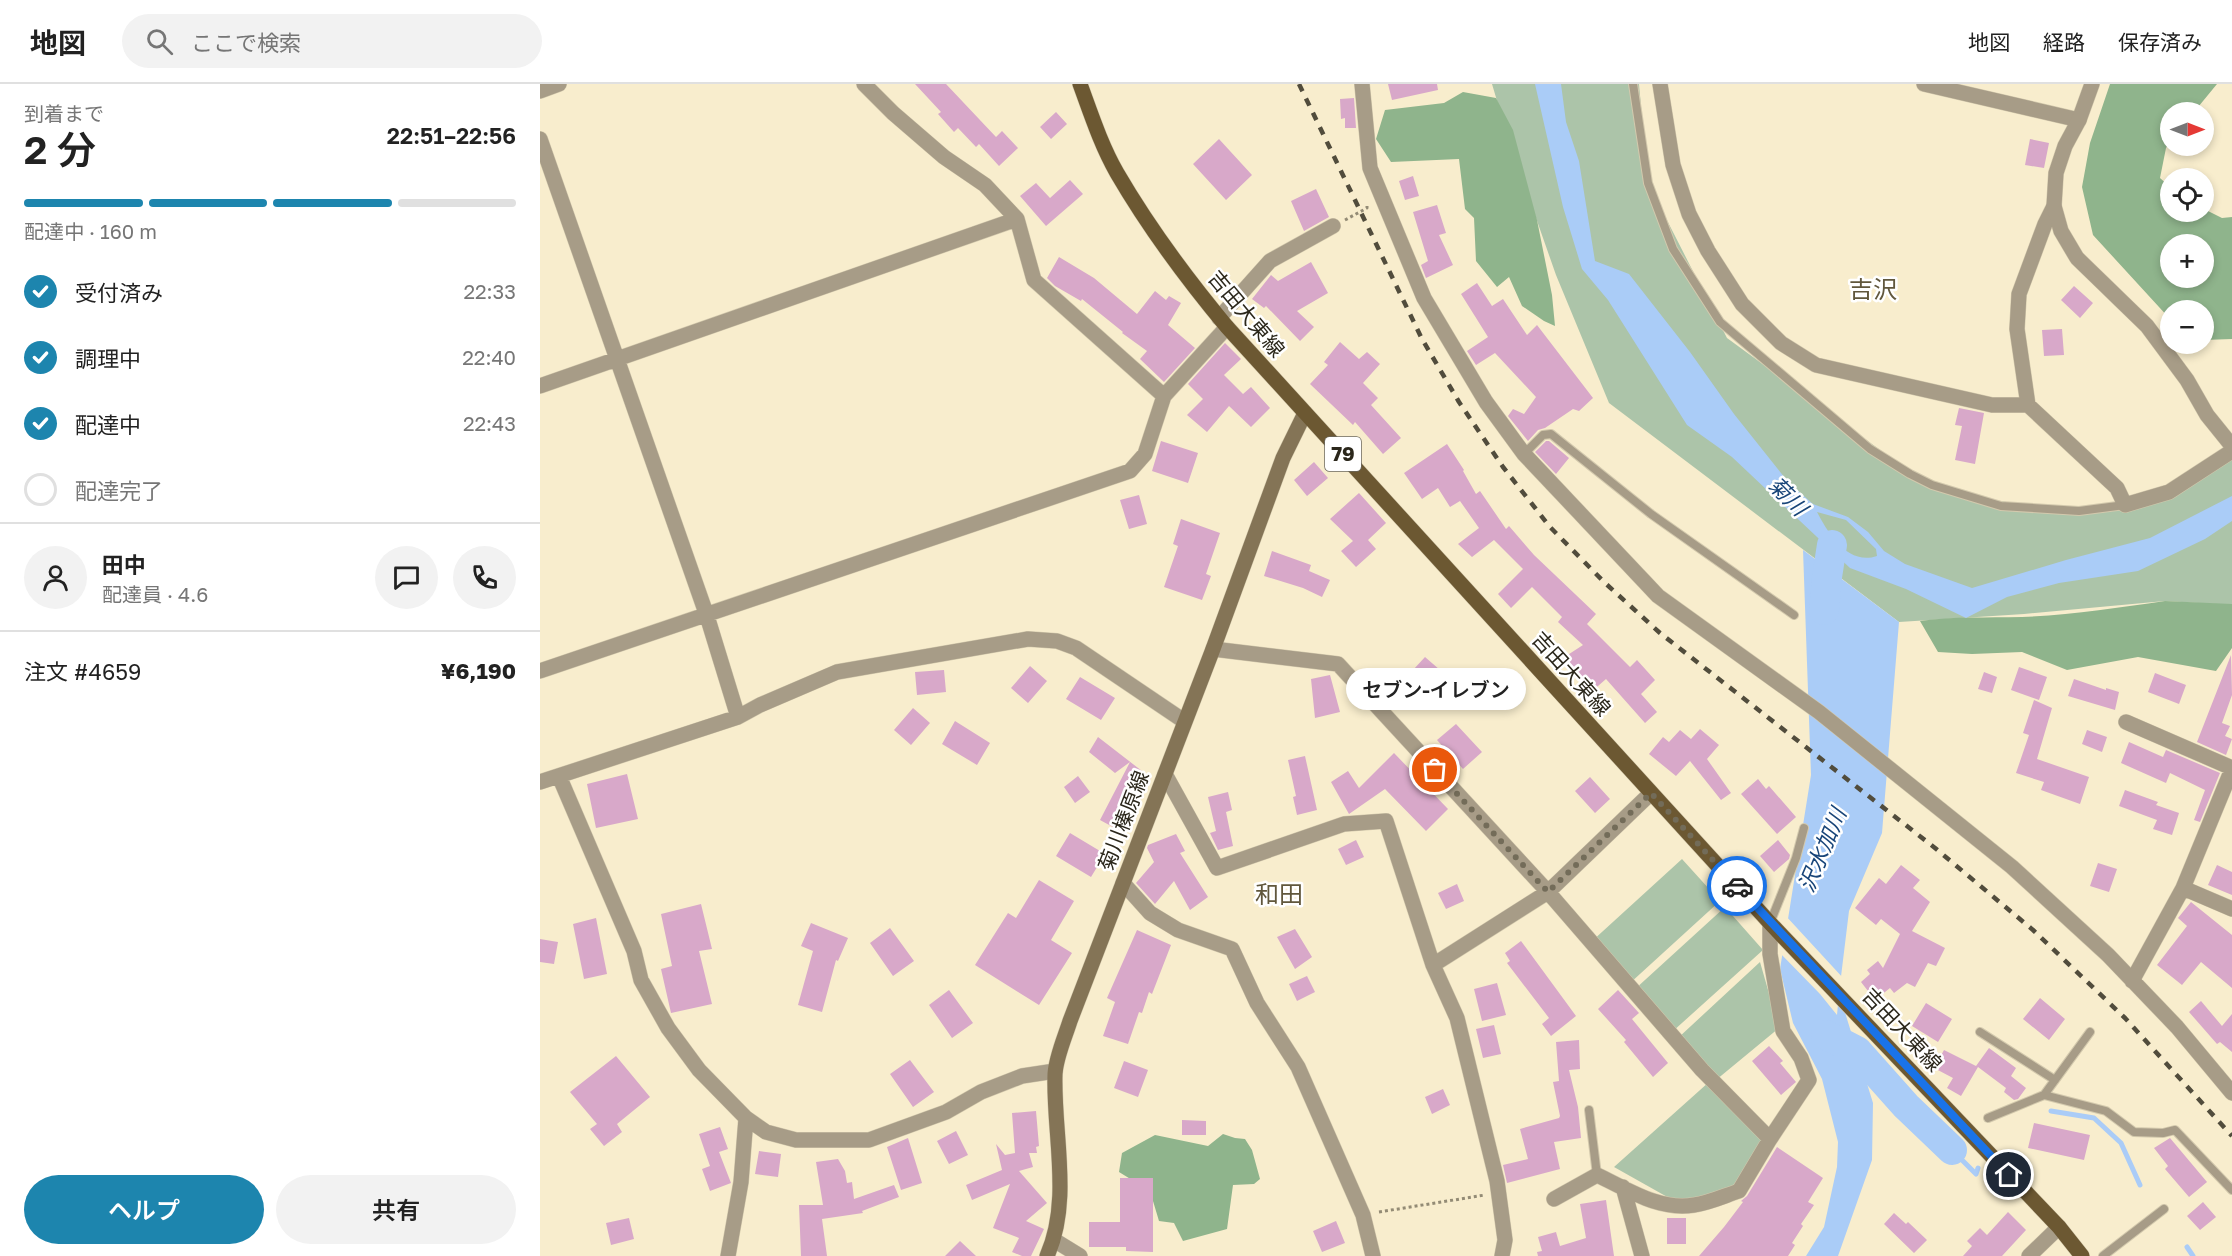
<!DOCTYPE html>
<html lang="ja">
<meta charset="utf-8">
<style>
:root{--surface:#fff;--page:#f2f2f2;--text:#222;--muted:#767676;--line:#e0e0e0;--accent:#1d85ae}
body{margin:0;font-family:"Golos Text","Noto Sans JP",sans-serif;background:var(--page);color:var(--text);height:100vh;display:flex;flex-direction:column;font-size:22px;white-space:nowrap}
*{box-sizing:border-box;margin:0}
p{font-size:20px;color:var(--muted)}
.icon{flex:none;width:33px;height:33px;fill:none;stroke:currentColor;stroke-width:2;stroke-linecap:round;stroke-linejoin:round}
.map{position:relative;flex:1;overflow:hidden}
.sheet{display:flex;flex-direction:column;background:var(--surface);width:540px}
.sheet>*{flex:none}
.needle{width:39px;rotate:90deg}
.tools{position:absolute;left:1620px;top:18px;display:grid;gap:12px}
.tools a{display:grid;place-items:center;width:54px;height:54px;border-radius:50%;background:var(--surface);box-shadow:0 3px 9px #0003;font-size:30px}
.pin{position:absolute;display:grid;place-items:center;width:51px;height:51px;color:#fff;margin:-26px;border:3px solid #fff;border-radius:50%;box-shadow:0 2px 6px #0007}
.courier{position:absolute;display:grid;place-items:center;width:60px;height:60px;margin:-30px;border:4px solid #1a73e8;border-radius:50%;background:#fff;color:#222;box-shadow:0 2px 8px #0007}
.bubble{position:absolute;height:42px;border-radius:21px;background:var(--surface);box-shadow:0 3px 9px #0003;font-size:20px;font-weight:600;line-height:42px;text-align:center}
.summary em{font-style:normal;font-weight:600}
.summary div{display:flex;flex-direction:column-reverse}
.summary{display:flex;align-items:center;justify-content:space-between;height:102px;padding:0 24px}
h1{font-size:39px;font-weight:600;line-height:45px}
.bar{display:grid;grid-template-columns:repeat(4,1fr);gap:9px 6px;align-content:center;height:72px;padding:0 24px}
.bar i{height:8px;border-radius:4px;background:var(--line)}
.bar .on{background:var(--accent)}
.bar p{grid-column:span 4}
.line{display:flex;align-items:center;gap:15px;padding:0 24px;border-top:2px solid var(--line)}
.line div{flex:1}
.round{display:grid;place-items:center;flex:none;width:63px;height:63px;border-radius:32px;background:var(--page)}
ol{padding:0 24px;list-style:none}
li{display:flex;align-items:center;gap:18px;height:66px}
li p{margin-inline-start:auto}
li .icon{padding:6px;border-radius:50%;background:var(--accent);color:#fff;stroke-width:4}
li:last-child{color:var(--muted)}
li i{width:33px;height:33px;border:3px solid var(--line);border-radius:50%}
.cta{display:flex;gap:12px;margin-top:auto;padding:12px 24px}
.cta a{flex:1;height:69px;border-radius:36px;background:var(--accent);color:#fff;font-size:24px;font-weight:600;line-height:69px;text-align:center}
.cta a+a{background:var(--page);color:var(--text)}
header{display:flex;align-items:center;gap:36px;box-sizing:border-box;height:84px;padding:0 30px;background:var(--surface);border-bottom:2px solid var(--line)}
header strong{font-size:28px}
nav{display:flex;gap:33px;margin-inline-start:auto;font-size:21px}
.search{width:420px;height:54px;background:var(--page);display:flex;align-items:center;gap:15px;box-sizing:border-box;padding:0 21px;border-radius:33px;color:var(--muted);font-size:22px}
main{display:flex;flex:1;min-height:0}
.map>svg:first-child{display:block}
.green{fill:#acc4a9}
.forest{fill:#8fb48c;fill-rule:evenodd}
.water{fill:#aaccf7;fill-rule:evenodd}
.pier{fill:#f8edcd}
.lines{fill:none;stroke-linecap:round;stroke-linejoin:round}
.stream{stroke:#aaccf7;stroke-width:5}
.river{stroke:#aaccf7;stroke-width:30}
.building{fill:#d8a8c9}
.service-casing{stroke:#d3c9ad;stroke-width:10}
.minor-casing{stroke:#d3c9ad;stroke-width:16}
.tertiary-casing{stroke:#d3c9ad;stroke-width:16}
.secondary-casing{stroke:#d3c9ad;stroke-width:16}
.primary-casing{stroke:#d3c9ad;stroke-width:16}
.path{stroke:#938b75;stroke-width:3;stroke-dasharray:3 3;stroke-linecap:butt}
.service{stroke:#a79c87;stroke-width:8}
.minor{stroke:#a79c87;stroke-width:15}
.tertiary{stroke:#a79c87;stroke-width:15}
.secondary{stroke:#847456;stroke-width:15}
.primary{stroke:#6c5832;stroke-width:15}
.rail{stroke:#514c3c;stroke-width:4.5;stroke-dasharray:8 8;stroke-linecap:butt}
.done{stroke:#736c59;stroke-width:6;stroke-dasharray:0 10.8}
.route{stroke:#1a73e8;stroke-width:8}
.labels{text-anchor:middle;stroke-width:5;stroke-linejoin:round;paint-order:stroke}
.shield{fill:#fff;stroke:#6b685f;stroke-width:1.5}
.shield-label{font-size:20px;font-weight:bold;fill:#2b271b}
.street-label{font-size:21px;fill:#2b271b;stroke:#fff}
.water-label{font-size:22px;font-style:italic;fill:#184579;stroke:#fff}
.quarter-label{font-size:24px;fill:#61573c;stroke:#fff}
</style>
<header>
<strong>地図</strong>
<div class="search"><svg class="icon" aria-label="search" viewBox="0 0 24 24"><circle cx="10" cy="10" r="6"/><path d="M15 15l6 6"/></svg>ここで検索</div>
<nav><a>地図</a><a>経路</a><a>保存済み</a></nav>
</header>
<main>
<section class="sheet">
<div class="summary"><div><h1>2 分</h1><p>到着まで</p></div><em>22:51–22:56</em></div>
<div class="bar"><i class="on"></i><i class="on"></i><i class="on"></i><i></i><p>配達中 · 160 m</p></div>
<ol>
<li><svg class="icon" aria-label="check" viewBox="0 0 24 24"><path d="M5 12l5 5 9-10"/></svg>受付済み<p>22:33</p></li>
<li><svg class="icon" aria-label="check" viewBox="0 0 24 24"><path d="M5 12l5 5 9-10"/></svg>調理中<p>22:40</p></li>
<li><svg class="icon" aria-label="check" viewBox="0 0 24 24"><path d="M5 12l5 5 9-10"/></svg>配達中<p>22:43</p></li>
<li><i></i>配達完了</li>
</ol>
<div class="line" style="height:108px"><a class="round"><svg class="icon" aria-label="person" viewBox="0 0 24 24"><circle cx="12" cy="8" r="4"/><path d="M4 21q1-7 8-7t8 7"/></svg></a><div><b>田中</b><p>配達員 · 4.6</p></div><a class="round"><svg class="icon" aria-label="chat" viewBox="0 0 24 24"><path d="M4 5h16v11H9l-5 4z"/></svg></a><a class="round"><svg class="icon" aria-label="phone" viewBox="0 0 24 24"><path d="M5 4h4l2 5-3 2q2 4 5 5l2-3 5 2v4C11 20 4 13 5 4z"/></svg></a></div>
<div class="line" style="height:78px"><div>注文 #4659</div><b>¥6,190</b></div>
<div class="cta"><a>ヘルプ</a><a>共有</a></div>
</section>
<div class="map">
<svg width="1692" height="1172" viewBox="0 0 1692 1172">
<rect width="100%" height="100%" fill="#f8edcd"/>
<!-- green -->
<path class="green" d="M952,0H1099L1108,99L1187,254L1396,407L1519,426L1590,419L1692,371V521L1625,517L1484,530L1359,538L1069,319L1016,191L969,57Z
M1142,775L1180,817L1089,900L1051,858Z
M1185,823L1223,866L1132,948L1094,906Z
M1220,878L1239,944L1176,996L1138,954Z
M1169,998L1225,1055L1194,1105L1138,1119L1074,1083Z"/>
<!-- forest -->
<path class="forest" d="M1570,0H1677L1654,28H1630V58L1626,64L1620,94L1630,103V128H1664V125L1682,134L1692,133V255L1664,256V226H1630V235L1553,151L1542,103L1550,59ZM1630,160H1664V194H1630Z
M923,8L956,14L973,46L997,136L1012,211L1015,242L1004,237L982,222L969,193L957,203L936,177L934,134L925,125L919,75L851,78L836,55L845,26L904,19Z
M1625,517L1692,520V564L1676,587L1598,573L1527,586L1482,568L1432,570L1398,568L1380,537C1414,532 1447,534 1482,533C1530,531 1577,524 1625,517Z
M683,1050L695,1054L705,1055L712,1066L720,1095L714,1100L693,1101L687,1145L643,1157L634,1139L619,1137L610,1107L579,1088L582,1069L615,1051L668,1062Z"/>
<!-- water -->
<path class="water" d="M995,0H1021L1026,38L1039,77L1055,177L1089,190L1150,268L1194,330L1249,399L1273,420L1308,433L1328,448L1344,467L1365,480L1432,504L1526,476L1610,454L1692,412V437L1665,455L1598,487L1519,499L1467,513L1426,534L1366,505L1310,484L1192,373L1147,341L1068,216L1042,185L1023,123ZM1277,428L1306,436L1336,465L1337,472C1308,482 1288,449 1277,428Z
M1263,466L1359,538L1342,749L1309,827L1299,909L1333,1019L1332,1076L1298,1172H1266L1284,1143L1297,1083L1298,1058L1282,995L1253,939L1240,885L1271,691Z"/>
<!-- pier -->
<path class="pier" d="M1245,831L1304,895L1302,908L1299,909L1297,931L1280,910L1239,868Z"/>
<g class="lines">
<!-- stream -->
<path class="stream" d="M1511,1027L1554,1034L1581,1059L1600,1101
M1412,1066L1436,1090L1438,1084
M1647,1163L1653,1172"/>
<!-- river -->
<path class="river" d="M1284,526L1287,493L1292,461
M1286,951L1317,967L1366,1022L1412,1066"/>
</g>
<!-- building -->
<path class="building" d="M375,0H406L456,53L462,47L478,64L459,82L439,60L436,63L418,44L414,48L398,30L401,28Z
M848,0H897L898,6L852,16Z
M814,14L816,44H805V34L801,35L800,15Z
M516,28L527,40L511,55L500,43Z
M679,55L712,91L686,116L653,80Z
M1490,55L1509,59L1504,84L1485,81Z
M873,92L879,112L865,116L859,97Z
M530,96L543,110L506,142L480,112L496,99L510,114Z
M776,105L789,133L764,147L751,117Z
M897,121L906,149L899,151L913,181L886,194L881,181L888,177L873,128Z
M519,173L554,194L597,230L615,207L626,216L629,212L641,219L628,241L655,264L624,298L600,275L607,267L582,249L583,248L542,215L541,217L515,202L507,194Z
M771,178L788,209L757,227L774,243L760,257L726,222L724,224L712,215L731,191L738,197Z
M937,199L952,222L963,215L987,251L997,241L1053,314L1039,327L1033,325L1005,344L998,346L988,357L968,332L973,325L984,330L996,313L955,269L936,281L927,267L948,253L921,210Z
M1534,202L1553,219L1540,234L1521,216Z
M1522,245L1524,271L1504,272L1502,246Z
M800,258L819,275L827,268L840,280L823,299L838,314L831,321L861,354L843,370L815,338L813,341L770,300L788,281L784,278Z
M685,259L701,275L684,291L703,310L711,303L730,324L711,343L689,322L667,348L647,331L663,315L648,300Z
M1419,324L1444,329L1435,380L1415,376L1422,342L1415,341Z
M621,357L658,369L648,399L612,387Z
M1006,357H1009L1029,374L1016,390L995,368Z
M907,360L924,386L923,387L936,410L940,407L966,445L969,442L994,471L1056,530L1047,540L1090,583L1097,576L1115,596L1101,610L1117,628L1105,639L1066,595L1050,609L1023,574L1043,561L1018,538L1022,533L992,503L971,524L958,510L983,485L954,456L932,473L918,460L939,444L920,417L910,423L898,404L882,415L864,389Z
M774,378L788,394L767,412L754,396Z
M819,409L846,439L828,456L836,465L816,483L801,467L813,457L790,435Z
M599,411L607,440L589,445L580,416Z
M641,435L680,449L666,490L671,492L662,516L624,503L638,462L633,460Z
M732,467L771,481L769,487L790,496L782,513L763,504L724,492Z
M1691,571L1692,611L1682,639L1690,642L1685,652L1692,655L1686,671L1657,658Z
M885,573L900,586L887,600L873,586Z
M490,582L507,597L488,619L471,604Z
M1479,583L1507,593L1499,616L1471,606Z
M404,586L406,608L377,611L375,588Z
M1444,588L1457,593L1452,609L1438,605Z
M1615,589L1646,601L1639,620L1608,608Z
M790,591L800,628L775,634L771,595Z
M540,593L575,614L561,636L526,615Z
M1534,595L1566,606V604L1579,608L1575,626L1528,612Z
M1494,616L1512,624L1497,675L1549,693L1540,720L1501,706L1504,698L1476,689L1489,651L1483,649Z
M373,624L390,639L371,661L354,646Z
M415,637L450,659L437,681L402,660Z
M916,640L942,668L923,685L897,656Z
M1160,645L1179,661L1167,675L1191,709L1181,716L1150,677L1136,692L1109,670L1123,653L1129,658L1140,646L1151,655Z
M1547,646L1567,653L1562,668L1542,660Z
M558,653L611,694L591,720L595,723L582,748L560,736L590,678L575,689L549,668Z
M1589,658L1623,673L1626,666L1680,689L1660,738L1654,736L1665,706L1630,689L1626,699L1581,679Z
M854,669L908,725L886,747L845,705L809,730L791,698L808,687L819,704Z
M765,672L777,726L757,731L753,713L756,712L748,676Z
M87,690L98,735L56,744L47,700Z
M538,692L550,708L535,719L524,703Z
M1050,693L1070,715L1055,729L1035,707Z
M1218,695L1226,705L1229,702L1256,733L1237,750L1201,710Z
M1585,706L1618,718L1616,721L1639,729L1632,751L1613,745L1617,736L1579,722Z
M688,708L692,726L686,728L693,762L678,766L670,749L676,747L668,713Z
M530,749L565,770L551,793L516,772Z
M636,750L645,767L640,769L668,813L650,826L634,797L615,820L596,799L614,778L607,764L608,761Z
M816,756L824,773L806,781L798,765Z
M1238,756L1250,771L1249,775L1234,788L1220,772Z
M1558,779L1577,785L1569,808L1550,802Z
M1361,781L1380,796L1373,804L1390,818L1372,847L1405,864L1396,882L1388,879L1375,903L1367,899L1354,909L1350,904L1335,916L1321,898L1330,890L1327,886L1338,877L1343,884L1360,850L1341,835L1336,841L1315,824L1339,794L1346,800Z
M1677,781L1692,788V811L1668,801Z
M499,796L534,817L511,856L532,869L499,921L435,881L468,829L476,834Z
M917,800L924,817L906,825L898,809Z
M1651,818L1692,851V904L1661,878L1642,901L1617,881L1647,842L1638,834Z
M161,820L172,865L159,867L172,920L131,929L121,885L132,882L121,830Z
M56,834L67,890L44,895L33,840Z
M271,839L308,854L298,877L296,876L282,928L258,921L273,867L261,862Z
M350,844L374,877L353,892L330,859Z
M755,845L772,873L755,885L737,853Z
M597,846L631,861L612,910L609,908L602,929L599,928L588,960L563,952L575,918L567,914Z
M0,855L18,858L14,880L0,878Z
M981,857L1036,932L1011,952L1002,940L1009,934L967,879L970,877L965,869Z
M767,892L775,908L757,917L749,900Z
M957,899L966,931L942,937L934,905Z
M409,906L433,939L412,954L389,921Z
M1078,906L1099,929L1092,935L1128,979L1113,993L1084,958L1086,956L1058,925Z
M1500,914L1525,935L1509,956L1483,935Z
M1661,917L1682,942L1692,930V968L1680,958L1677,960L1649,928Z
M1386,919L1412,935L1398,958L1372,942Z
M954,941L961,970L943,974L936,945Z
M1039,956L1040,985L1029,986L1038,1023L1041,1054L1014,1058L1020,1085L967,1099L963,1081L988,1075L980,1045L1019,1034L1020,1032L1013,998L1019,997L1016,958Z
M1229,962L1243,977L1240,979L1256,998L1241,1011L1212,977Z
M1449,964L1476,984L1471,992L1486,1004L1478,1015L1474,1016L1464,1008L1466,1004L1438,983L1421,1012L1407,1004L1413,994L1394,984L1404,966L1436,982Z
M76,972L110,1013L77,1040L82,1048L64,1062L50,1045L57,1040L30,1008Z
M370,976L394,1008L373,1023L350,990Z
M584,977L608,986L598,1013L574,1004Z
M903,1005L910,1021L892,1030L885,1013Z
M496,1027L499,1062L496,1063L497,1069H489L493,1083L479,1087L507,1119L486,1137L504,1145L491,1172H482L472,1168L479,1154L453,1144L470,1100L432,1116L426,1101L462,1086L456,1060L465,1071L475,1069L472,1029Z
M642,1036L666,1037V1051H642Z
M1494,1039L1550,1051L1544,1076L1488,1064Z
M180,1043L188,1065L179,1068L191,1099L170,1107L162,1085L170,1082L159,1050Z
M416,1047L428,1071L409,1080L397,1057Z
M368,1054L382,1099L361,1106L347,1063Z
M1630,1054L1667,1098L1649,1113L1625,1085L1628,1082L1614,1064Z
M1237,1063L1283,1094L1268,1118L1274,1121L1261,1140L1263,1142L1252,1159L1255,1161L1248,1172H1159L1184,1143L1203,1118L1201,1117L1207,1112Z
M219,1067L241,1070L238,1093L215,1090Z
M298,1075L305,1087L307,1099L312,1098L314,1115L354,1101L359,1113L322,1127L323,1129L282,1135L287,1172H261L259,1121H283L276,1078Z
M580,1094H613V1168L586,1167V1163H549V1138H580Z
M1066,1116L1074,1172H998L997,1168L1002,1167L998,1153L1016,1148L1020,1162L1046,1154L1040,1120Z
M1663,1118L1676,1133L1660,1146L1647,1132Z
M1468,1128L1486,1146L1462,1172H1423L1432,1162L1427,1157L1440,1144L1447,1151Z
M1354,1129L1366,1140L1368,1138L1387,1156L1374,1169L1344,1140Z
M89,1134L94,1155L71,1161L66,1139Z
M1127,1134H1146V1160H1127Z
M796,1137L805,1159L782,1168L773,1147Z
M420,1157L436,1172H405Z"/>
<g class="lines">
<defs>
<path id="service" d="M1093,0L1108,99L1133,165L1180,238L1330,365L1370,390L1392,401L1461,422L1539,427L1585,421
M984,370L1003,351L1011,350L1111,430L1254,531
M1230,839L1256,774L1264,744
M1440,948L1515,996
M1550,948L1504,1011L1566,1027L1594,1048L1623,1049L1635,1046L1692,1106
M1049,1026L1057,1091
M1448,1034L1504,1011
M1563,1172L1624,1125"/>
<path id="minor" d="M324,0L353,29L404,73L445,101L477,135L494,196L624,312
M822,0L830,84L884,214L946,318L984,370L1118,512L1279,628L1472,783L1568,871L1637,943L1692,1009
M1120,0L1133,81L1149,130L1168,167L1202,220L1241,259L1276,281L1452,321H1488
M1384,0L1539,36
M0,7L19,0
M0,55L167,532L198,633
M1514,122L1505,140L1479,210L1477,245L1488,321L1577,404L1585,421L1629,408L1692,367
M679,234L730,177L793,142
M0,302L477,135
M673,565L798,580L1008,808L1162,986L1230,1055
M0,587L590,387L605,370L624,312L687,243
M1586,638L1692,684
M625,690L677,784L804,740L846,737L893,881L917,934L957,1097L965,1156L962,1172
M19,692L94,867L101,896L128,944L159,986L206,1034L226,1048L256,1056H329L406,1028L441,1008L482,992L515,987
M0,698L198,633L220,621L297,588L488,555L517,557L536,564L644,637
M583,799L610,829L638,846L692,865L717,919L758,983L823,1131L833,1172
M1643,804L1692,825
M893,881L1008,808L1111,709
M1592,897L1643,804L1692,685
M1083,1103L1102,1172
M1014,1115L1057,1091C1087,1105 1119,1127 1154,1121C1169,1119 1184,1112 1199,1107L1230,1055L1269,996L1261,974L1243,947L1230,870V839
M514,1156L540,1172
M188,1172L201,1098L206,1034
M1489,1172L1519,1143"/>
<path id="tertiary" d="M1552,0L1539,36L1525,62L1516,89L1514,122L1521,147L1537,174L1607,242L1647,296L1667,331L1692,362"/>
<path id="secondary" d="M507,1172C532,1116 513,1049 515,990C516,973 525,953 530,937L673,565L743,374L765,329"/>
<path id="primary" d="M540,0C551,30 561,61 577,89C609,144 647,195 687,243L1230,839L1519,1143L1542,1172"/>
</defs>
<!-- service casing -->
<use href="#service" class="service-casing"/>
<!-- minor casing -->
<use href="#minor" class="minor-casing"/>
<!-- tertiary casing -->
<use href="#tertiary" class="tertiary-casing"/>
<!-- secondary casing -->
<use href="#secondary" class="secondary-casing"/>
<!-- primary casing -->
<use href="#primary" class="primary-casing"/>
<!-- path -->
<path class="path" d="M805,136L827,124V119
M839,1128L945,1111"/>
<!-- service -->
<use href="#service" class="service"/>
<!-- minor -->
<use href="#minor" class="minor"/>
<!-- tertiary -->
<use href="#tertiary" class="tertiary"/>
<!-- secondary -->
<use href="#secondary" class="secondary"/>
<!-- primary -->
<use href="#primary" class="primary"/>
<!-- rail -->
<path class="rail" d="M759,0L882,255L919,318L963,383L1010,443L1064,498L1120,549L1395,764L1493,846L1585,934L1692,1052"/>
</g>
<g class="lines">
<!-- done -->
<path class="done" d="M895,686L1008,808L1111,709L1197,802"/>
<!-- route -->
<path class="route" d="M1197,802L1469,1091"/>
</g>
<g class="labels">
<!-- shield labels -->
<rect class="shield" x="785" y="353" width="36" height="34" rx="4.5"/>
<g class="shield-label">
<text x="803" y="377">79</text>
</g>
<!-- street labels -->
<g class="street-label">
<text transform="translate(706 230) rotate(50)" y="7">吉田大東線</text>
<text transform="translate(1031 590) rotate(48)" y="7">吉田大東線</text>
<text transform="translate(584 737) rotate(-69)" y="7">菊川榛原線</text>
<text transform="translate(1362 946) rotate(47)" y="7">吉田大東線</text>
</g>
<!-- water labels -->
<g class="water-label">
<text transform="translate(1248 412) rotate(45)" y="8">菊川</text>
<text transform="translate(1282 766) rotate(-67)" y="8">沢水加川</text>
</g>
<!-- quarter labels -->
<g class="quarter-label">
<text x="1333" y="214">吉沢</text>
<text x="739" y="819">和田</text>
</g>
</g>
</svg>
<div class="tools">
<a><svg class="needle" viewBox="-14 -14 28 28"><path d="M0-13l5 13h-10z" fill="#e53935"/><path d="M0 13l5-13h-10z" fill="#767676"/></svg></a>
<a><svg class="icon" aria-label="locate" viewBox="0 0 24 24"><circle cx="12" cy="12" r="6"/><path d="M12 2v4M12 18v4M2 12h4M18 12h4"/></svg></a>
<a>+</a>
<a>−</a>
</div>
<div class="pin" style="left:895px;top:686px;background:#ea580c"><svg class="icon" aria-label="bag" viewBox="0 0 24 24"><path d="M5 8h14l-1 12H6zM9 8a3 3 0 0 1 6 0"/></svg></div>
<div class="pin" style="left:1469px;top:1091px;background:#1f2937"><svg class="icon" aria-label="home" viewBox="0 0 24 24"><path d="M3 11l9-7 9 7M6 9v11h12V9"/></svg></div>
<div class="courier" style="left:1197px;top:802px"><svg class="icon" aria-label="car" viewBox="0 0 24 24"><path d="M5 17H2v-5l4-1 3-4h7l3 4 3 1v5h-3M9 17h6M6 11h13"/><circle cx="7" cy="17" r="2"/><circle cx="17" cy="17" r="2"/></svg></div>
<div class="bubble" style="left:806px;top:584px;width:180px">セブン-イレブン</div>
</div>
</main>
